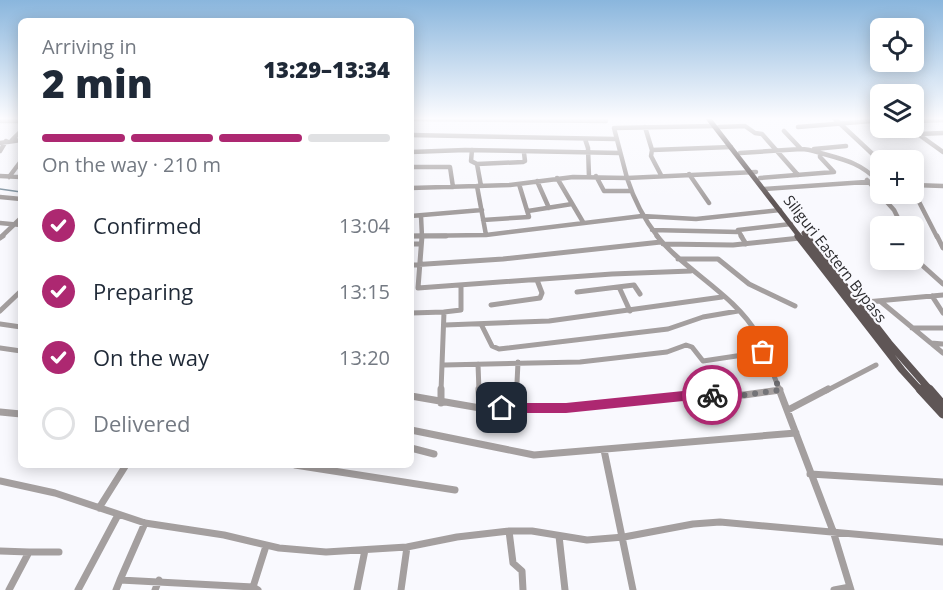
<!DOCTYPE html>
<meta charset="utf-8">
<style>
:root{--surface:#fff;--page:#f2f2f3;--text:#1f2937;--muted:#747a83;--line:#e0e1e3;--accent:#ad2871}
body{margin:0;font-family:"Open Sans",sans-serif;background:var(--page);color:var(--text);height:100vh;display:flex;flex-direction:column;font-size:22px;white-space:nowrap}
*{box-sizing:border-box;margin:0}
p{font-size:20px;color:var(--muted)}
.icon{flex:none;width:33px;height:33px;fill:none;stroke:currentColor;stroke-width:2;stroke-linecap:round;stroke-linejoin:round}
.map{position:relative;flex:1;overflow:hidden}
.drawer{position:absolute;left:18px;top:18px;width:396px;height:450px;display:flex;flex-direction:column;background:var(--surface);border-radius:9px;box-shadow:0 3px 15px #0003}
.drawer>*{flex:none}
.controls{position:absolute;left:870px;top:18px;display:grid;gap:12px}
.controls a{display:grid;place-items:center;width:54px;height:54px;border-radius:9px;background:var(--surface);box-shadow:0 3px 15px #0003;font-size:30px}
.pin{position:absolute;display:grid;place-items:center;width:51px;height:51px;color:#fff;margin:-26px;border-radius:12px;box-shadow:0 3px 9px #0006}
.courier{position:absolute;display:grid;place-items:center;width:60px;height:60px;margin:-30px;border:4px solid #ad2871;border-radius:50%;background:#fff;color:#222;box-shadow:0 2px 8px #0007}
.head em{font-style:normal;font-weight:800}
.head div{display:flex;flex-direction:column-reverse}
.head{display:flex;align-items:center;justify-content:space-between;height:102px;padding:0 24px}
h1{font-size:39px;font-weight:800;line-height:45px}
.bar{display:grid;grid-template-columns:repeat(4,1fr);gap:9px 6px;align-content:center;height:72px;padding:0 24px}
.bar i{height:8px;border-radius:4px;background:var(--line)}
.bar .on{background:var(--accent)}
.bar p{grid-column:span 4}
ol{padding:0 24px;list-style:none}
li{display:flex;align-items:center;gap:18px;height:66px}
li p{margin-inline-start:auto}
li .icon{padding:6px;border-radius:50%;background:var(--accent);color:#fff;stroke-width:4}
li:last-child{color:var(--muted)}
li i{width:33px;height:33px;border:3px solid var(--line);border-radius:50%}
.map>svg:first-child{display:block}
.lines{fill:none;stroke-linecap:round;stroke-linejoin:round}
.stream{stroke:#7b8f9d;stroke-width:1.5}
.minor-far2{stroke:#a49f9f;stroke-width:4.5}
.minor-far1{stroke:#a49f9f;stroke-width:5}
.minor{stroke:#a49f9f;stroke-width:7}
.major-far2{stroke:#5f5656;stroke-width:5}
.major-far1{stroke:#5f5656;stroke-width:7}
.major{stroke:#5f5656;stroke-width:9}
.route{fill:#ad2871}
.done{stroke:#737377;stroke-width:6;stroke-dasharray:0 10.8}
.labels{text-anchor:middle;stroke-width:4.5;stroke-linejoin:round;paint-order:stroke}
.street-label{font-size:15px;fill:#2b2b2e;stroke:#f9f9fe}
</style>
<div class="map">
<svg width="943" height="590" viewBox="0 0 943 590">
<rect width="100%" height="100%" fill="#f9f9fe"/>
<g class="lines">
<!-- stream -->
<path class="stream" d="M0,189L21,192"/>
<!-- minor-far2 -->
<path class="minor-far2" d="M834,118L880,161
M411,119L606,121
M0,121H21
M914,121L920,127L911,129L943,152
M914,121L943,120
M714,126L614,128L627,178L756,172
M645,127L652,150
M719,127L745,126L755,133L762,134L798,175
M798,127L871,121
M919,134L943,133
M411,135L616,139
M585,139L588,148L589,177
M12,140L21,131
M0,143L21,140
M801,149C810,149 816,152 824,154C846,160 862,164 878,181
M814,149L846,146
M472,150L471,161L477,164
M0,151L6,141
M411,152L465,150L620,153
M740,153L801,149L784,131
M411,167H450L453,187
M689,174L709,203
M661,175L651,156L652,150L731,147
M0,176L21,177
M596,176L604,191H631
M9,177L21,161
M557,178L583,222
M760,178L834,172L820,157V153
M867,180L894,210L902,226
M537,181L549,208
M914,185L943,186
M477,186L486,235
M481,186L477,164L523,162L525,161L524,153
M411,188L510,185L573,177L627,178C634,200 643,218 658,237
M764,189L880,181
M914,192L937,237
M0,197L21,199
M528,211L572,204
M411,216L482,210
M421,216L422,237
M483,220L529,217L519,184
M0,223L21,225
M652,230L738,232
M411,236L486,235L642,216L696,219L780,210
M1,237L21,218
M742,237L738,230L791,224"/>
<!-- minor-far1 -->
<path class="minor-far1" d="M411,236H446
M422,236L418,288L612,274L691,271
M657,236C685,271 735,295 757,334C766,352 772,372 780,391
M741,236L746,244
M937,236L943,248
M0,238L3,236
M411,244H421
M663,244L733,245L800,238
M914,258L943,284
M678,259H718L749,284L795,306
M411,265L503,259L661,242
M619,287L630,311
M577,292L634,285L640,294
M932,296L943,313
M880,301L943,353
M855,303L943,295
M491,305L540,298L542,293L537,280
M0,311L21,291
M444,312L461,310V286
M411,313L444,312L441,391
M0,324L21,327
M445,325L549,321L722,297
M482,326L492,346L499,349L668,329L703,317L738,311
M912,328H943
M931,343L943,344
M0,348L21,351
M518,362L517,383L519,391
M478,364L479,391
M444,365L580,362L667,352L686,345L692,347L703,361L763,352
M774,391L780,390
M826,391L876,365"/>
<!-- minor -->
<path class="minor" d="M479,389L480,408
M519,389L524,408
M779,389L833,531L851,590
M411,396L480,408H566L692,395H744L780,390
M441,403V389
M788,410L828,389
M0,412L21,414
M411,430L534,455L796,433
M411,448L434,454
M604,450L633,590
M295,465L455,490
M810,474L943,482
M0,481L55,493L145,523L224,535L279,548L326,552L407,547L457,537L509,531H532L587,540L624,537L693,524L720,522L943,542
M99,508L126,465
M509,531L513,563L522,571L523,590
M559,536L565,590
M0,551L29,552L9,590
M29,552H59
M120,580L145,523
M78,590L118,515
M116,590L120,580L253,587
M155,590L159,580
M258,590L253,587L266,546
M357,590L365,550
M401,590L407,547
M834,590L850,587"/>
<!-- major-far2 -->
<path class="major-far2" d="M708,118L800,237
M804,233L807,237"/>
<!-- major-far1 -->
<path class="major-far1" d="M798,236L902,370L921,391
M806,236L889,343L931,391"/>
<!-- major -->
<path class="major" d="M920,389L943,414
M929,389L943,405"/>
</g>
<!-- sky -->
<linearGradient id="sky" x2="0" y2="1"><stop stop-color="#8ab6dd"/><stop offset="0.59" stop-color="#fcfcff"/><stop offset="1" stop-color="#fcfcff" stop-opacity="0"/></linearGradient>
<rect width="943" height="201" fill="url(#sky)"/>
<!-- route -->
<path class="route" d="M693,390H712L717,395L712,400H693L566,413H502L496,408L502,403H566Z"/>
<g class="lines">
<!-- done -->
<path class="done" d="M712,395H744L780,390L763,352"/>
</g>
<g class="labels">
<!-- street labels -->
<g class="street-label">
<text transform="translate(835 259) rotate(52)" y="5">Siliguri Eastern Bypass</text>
</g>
</g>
</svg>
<div class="controls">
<a><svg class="icon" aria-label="locate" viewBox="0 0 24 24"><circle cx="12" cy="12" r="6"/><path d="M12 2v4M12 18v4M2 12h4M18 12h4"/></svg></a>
<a><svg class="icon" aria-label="layers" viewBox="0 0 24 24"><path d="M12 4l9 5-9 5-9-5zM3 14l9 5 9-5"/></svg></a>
<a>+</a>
<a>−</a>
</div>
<div class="pin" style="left:763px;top:352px;background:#ea580c"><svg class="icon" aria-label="bag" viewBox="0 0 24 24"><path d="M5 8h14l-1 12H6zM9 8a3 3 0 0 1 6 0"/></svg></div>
<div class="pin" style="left:502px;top:408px;background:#1f2937"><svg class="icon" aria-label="home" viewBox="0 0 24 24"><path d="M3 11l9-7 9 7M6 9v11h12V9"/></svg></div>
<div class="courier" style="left:712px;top:395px"><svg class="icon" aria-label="bike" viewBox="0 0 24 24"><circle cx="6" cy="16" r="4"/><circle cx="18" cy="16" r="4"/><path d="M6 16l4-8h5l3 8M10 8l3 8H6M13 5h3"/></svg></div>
<section class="drawer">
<div class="head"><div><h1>2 min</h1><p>Arriving in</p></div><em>13:29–13:34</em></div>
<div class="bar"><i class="on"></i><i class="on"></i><i class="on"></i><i></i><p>On the way · 210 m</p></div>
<ol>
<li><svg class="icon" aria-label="check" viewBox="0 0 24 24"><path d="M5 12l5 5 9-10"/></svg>Confirmed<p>13:04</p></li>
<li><svg class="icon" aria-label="check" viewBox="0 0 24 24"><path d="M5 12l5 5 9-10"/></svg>Preparing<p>13:15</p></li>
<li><svg class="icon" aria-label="check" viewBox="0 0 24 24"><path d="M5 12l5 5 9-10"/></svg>On the way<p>13:20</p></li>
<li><i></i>Delivered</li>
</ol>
</section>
</div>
